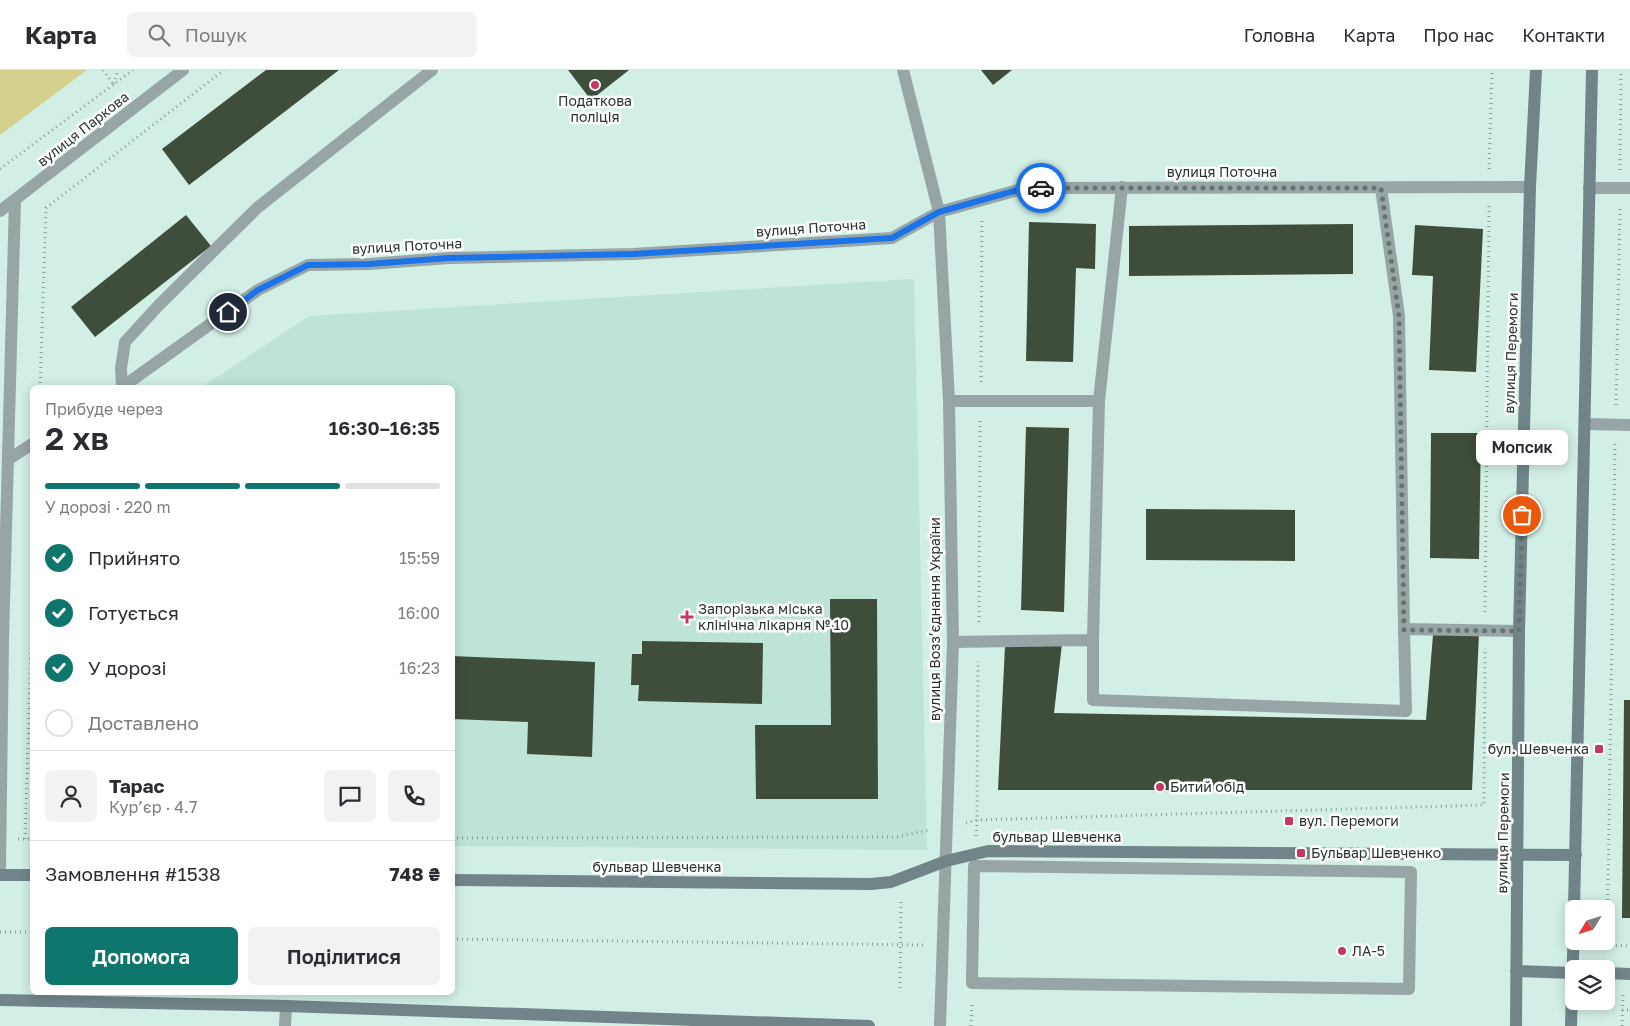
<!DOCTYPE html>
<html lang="uk">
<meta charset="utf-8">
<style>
:root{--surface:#fff;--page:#f2f2f3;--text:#2b2b33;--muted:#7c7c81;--line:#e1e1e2;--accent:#0f766e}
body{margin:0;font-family:"Golos Text",sans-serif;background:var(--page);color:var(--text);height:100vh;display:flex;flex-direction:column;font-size:19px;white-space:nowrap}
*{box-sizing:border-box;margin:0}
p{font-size:16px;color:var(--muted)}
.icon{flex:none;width:28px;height:28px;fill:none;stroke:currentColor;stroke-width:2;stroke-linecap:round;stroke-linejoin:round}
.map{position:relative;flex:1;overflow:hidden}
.panel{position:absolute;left:30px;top:315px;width:425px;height:610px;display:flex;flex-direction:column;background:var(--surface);border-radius:8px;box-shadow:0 2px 12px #0003}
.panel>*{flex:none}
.needle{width:32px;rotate:232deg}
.fabs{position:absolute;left:1565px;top:830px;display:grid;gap:10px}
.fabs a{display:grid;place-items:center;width:50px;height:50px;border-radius:8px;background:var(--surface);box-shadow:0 2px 12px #0003;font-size:25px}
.pin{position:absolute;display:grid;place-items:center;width:42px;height:42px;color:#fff;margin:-21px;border:2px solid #fff;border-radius:50%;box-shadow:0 1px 5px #0007}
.courier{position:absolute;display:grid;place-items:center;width:50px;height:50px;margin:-25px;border:4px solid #1a73e8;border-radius:50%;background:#fff;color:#222;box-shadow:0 1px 6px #0007}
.bubble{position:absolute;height:35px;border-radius:8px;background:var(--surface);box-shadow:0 2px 12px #0003;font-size:16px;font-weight:600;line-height:35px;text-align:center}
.head em{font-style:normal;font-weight:600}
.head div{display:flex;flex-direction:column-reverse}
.head{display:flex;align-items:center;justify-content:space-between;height:85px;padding:0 15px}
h1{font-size:32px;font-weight:600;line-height:38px}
.bar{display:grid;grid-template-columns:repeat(4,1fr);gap:8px 5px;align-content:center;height:60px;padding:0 15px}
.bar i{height:6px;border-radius:4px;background:var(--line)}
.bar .current{background:var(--accent)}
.bar p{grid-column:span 4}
.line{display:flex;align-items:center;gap:12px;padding:0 15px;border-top:1px solid var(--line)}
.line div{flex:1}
.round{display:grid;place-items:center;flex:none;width:52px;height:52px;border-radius:8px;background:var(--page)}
ol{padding:0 15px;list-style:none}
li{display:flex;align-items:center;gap:15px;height:55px}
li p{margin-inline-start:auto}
li .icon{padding:5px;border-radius:50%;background:var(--accent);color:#fff;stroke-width:4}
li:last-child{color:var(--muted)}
li i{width:28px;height:28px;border:2px solid var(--line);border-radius:50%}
.button{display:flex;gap:10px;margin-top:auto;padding:10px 15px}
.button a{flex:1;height:58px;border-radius:8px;background:var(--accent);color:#fff;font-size:20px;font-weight:600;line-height:58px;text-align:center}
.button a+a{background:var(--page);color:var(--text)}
header{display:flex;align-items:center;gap:30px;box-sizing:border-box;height:70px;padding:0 25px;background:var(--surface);border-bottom:1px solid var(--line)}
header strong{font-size:24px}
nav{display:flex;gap:28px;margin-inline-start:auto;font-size:18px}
.search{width:350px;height:45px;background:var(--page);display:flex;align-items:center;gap:12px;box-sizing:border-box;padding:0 18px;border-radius:8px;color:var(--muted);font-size:19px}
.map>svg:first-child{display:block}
.built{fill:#bee4d7}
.green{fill:#d4d18f}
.building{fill:#3f4d3b}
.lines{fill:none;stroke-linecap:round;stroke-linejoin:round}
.path{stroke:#8aa099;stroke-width:3;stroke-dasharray:1 4;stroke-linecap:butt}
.lane{stroke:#98a5a7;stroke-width:12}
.street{stroke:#98a5a7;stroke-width:12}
.secondary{stroke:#718588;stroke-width:12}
.done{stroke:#63756f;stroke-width:5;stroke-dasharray:0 9}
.route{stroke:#1a73e8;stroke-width:6}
.poi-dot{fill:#c63864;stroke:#fff;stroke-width:2}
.labels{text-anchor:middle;stroke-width:5;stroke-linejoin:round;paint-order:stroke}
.poi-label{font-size:14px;fill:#28332f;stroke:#fff;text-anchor:start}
.street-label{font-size:14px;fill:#28332f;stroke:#fff}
</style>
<header>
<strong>Карта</strong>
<div class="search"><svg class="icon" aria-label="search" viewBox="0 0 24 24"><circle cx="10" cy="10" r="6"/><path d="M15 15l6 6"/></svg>Пошук</div>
<nav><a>Головна</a><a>Карта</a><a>Про нас</a><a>Контакти</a></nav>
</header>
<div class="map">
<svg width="1630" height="956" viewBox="0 0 1630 956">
<rect width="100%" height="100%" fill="#d1efe5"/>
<!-- built -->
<path class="built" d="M914,209L927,780L453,776L452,318H201L309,246Z"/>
<!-- green -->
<path class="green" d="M0,0H87L0,65Z"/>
<!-- building -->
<path class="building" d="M266,0H339L189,115L162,79Z
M568,0H629L591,30Z
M981,0H1012L993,15Z
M186,145L211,176L95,267L71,237Z
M1029,152L1096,154L1095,199L1076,198L1073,292L1026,291Z
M1353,154V204L1129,206V156Z
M1415,155L1483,159L1476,302L1429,300L1433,206L1412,205Z
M1026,357L1069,358L1064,542L1021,540Z
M1431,363H1481L1479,489L1430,488Z
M1146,439L1295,440V491L1146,490Z
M830,529H877L878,729H756L755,655H831Z
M1479,563L1472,720H998L1005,576L1062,574L1054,643L1426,650L1433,565Z
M642,571L763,573L762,634L638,631L639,615H631L632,584H642Z
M452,586L595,592L592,687L527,684L528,652L452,649Z
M1624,630H1630V848H1622Z"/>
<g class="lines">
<!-- path -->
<path class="path" d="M103,0L114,15
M114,14L118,0
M0,99L133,0
M1489,99L1492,0
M1620,100L1621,0
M981,312L982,148
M40,318L46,138L224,0
M1616,335L1620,137
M1615,374L1607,875L1630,876
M1485,542L1489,136
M979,552L980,351
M966,753L977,750L978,591
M976,766L977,750L1484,735L1485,578
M452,768L897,767L928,760
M18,769H32
M25,769L32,543
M0,862H32
M452,869L924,875
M900,918L901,829
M1622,940H1630
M971,956L972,932
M1622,956L1623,922"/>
<!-- lane -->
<path class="lane" d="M903,0L939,142
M1381,118L1399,246L1404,559
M122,317L121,298L125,272L158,236L257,138L432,0
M949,331H1099L1093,570
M1099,331L1122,117
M1586,354L1630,355
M953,572L1093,570V630L1406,641L1404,559L1519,561
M285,956L286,936"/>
<!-- street -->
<path class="street" d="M1589,118H1630
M0,141L183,0
M939,142L949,331L953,572L940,956
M121,318L258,220L308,195L369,194L449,188L633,184L892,168L939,142L1025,118L1530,117
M9,389L32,374
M0,796L3,569L15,131
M974,796L1411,802L1409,919L972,913Z"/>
<!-- secondary -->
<path class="secondary" d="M0,805H32
M452,810L871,814L891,812L946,791L988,781L1576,785
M1574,839L1592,0
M1516,901L1574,903
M1606,903L1630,904
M0,930L286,936L869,956
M1516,956L1519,561L1530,117L1536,0
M1571,956L1574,854"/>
</g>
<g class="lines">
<!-- done -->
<path class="done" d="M1041,118H1381L1399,246L1404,560L1519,561L1522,445"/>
<!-- route -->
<path class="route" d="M228,242L258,220L308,195L369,194L449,188L633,184L892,168L939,142L1025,118H1041"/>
</g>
<!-- markers -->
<g class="poi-dot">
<circle cx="595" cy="15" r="5"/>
<path d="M684.5 539.5h5v5h5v5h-5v5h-5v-5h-5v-5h5z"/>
<rect x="1594" y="674" width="10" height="10" rx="2.5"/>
<circle cx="1160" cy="717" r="5"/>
<rect x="1284" y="746" width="10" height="10" rx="2.5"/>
<rect x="1296" y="778" width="10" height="10" rx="2.5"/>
<circle cx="1342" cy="881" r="5"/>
</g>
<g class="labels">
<!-- poi labels -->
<g class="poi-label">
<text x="595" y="36" text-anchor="middle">Податкова<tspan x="595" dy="16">поліція</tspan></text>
<text x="698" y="544">Запорізька міська<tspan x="698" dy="16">клінічна лікарня № 10</tspan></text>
<text x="1589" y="684" text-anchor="end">бул. Шевченка</text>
<text x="1170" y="722">Битий обід</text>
<text x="1299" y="756">вул. Перемоги</text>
<text x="1311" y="788">Бульвар Шевченко</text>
<text x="1352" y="886">ЛА-5</text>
</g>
<!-- street labels -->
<g class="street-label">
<text transform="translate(83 59) rotate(-38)" y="5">вулиця Паркова</text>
<text x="1222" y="107">вулиця Поточна</text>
<text transform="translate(811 158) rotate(-4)" y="5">вулиця Поточна</text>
<text transform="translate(407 176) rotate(-3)" y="5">вулиця Поточна</text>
<text transform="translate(1511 283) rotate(-88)" y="5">вулиця Перемоги</text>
<text transform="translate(935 549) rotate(-90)" y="5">вулиця Воззʼєднання України</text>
<text transform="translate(1503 763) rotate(-89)" y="5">вулиця Перемоги</text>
<text x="1057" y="772">бульвар Шевченка</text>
<text x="657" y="802">бульвар Шевченка</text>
</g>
</g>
</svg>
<div class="fabs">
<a><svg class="needle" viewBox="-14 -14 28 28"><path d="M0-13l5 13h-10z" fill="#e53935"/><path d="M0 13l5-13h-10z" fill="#7c7c81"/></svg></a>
<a><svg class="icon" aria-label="layers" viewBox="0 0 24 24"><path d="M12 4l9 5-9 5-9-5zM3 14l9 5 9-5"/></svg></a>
</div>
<div class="pin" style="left:1522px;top:445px;background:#ea580c"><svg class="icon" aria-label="bag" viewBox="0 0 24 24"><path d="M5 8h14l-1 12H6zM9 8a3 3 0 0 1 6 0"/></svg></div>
<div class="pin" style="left:228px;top:242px;background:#1f2937"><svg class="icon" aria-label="home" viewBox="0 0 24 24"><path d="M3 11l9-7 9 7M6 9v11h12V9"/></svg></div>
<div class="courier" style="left:1041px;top:118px"><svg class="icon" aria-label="car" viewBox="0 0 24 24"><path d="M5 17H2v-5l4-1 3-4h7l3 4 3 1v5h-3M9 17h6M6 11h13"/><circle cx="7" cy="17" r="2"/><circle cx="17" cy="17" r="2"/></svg></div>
<div class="bubble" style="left:1476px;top:360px;width:92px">Мопсик</div>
<section class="panel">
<div class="head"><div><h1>2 хв</h1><p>Прибуде через</p></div><em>16:30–16:35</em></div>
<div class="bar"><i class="current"></i><i class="current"></i><i class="current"></i><i></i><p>У дорозі · 220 m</p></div>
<ol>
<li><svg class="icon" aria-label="check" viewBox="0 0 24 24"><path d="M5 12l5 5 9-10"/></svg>Прийнято<p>15:59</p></li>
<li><svg class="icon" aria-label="check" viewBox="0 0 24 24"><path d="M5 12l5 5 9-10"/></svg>Готується<p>16:00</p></li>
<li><svg class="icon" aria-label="check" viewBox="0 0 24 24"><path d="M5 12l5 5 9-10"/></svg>У дорозі<p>16:23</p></li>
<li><i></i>Доставлено</li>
</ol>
<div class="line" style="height:90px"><a class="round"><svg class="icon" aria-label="person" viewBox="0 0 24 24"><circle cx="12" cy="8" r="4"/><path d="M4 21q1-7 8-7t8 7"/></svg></a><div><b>Тарас</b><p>Кур’єр · 4.7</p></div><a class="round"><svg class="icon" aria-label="chat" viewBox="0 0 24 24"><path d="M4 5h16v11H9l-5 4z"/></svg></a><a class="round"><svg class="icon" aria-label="phone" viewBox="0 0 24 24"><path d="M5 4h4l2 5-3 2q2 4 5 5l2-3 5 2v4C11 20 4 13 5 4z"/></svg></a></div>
<div class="line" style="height:65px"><div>Замовлення #1538</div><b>748 ₴</b></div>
<div class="button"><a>Допомога</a><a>Поділитися</a></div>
</section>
</div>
